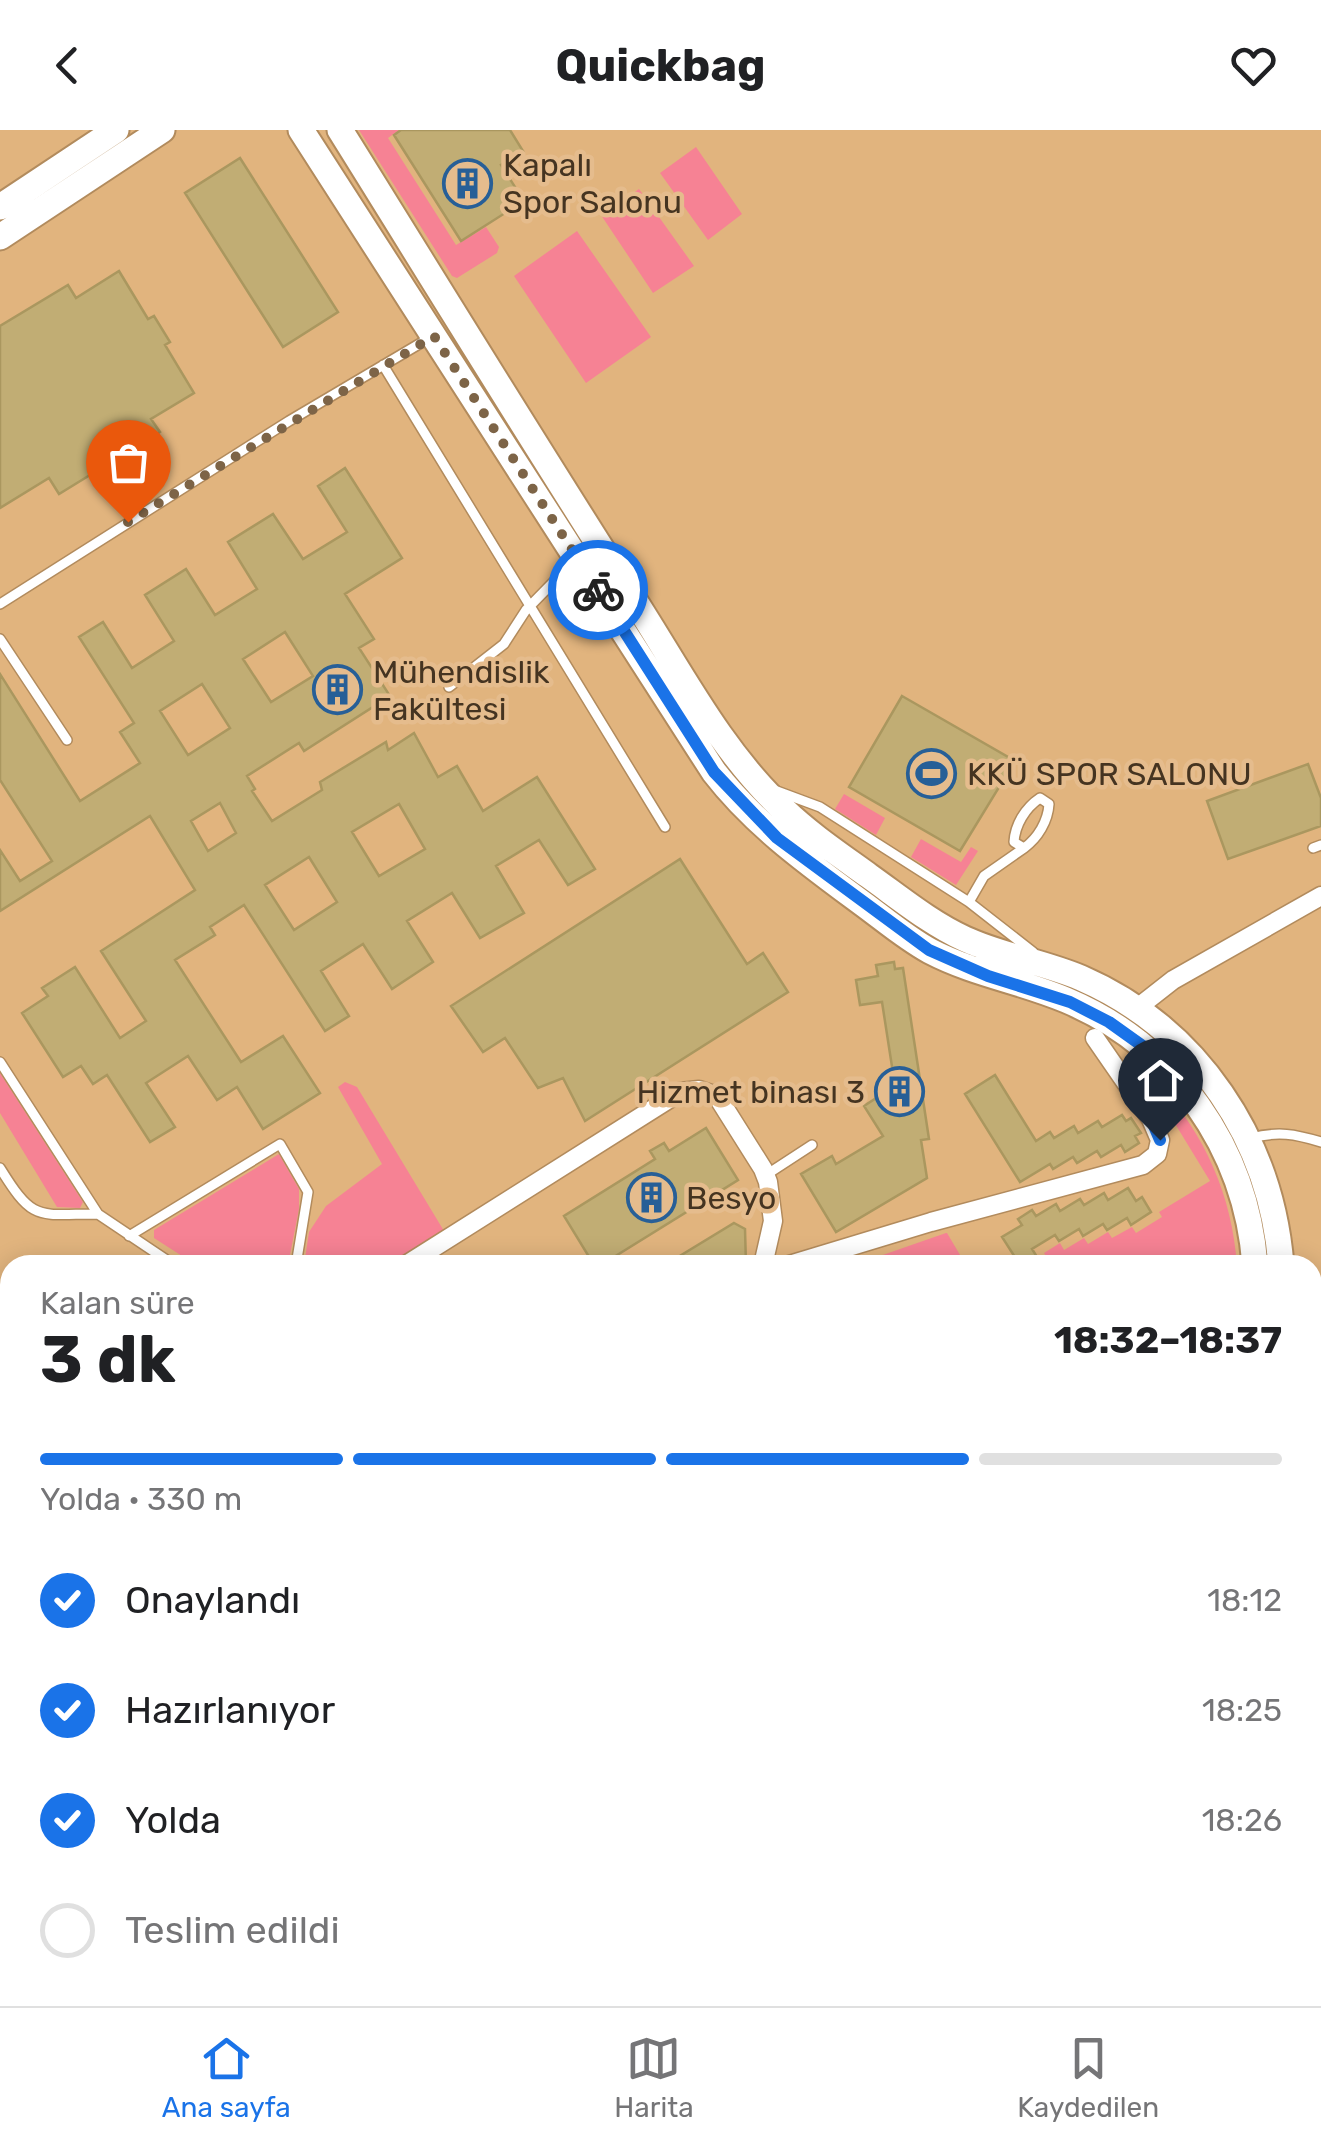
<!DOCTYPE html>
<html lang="tr">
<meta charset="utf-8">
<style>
:root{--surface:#fff;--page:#f6f6f6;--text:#202124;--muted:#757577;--line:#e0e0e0;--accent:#1a73e8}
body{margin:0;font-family:Rubik,sans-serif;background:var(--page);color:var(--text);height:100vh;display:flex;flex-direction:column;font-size:38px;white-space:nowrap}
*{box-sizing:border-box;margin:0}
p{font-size:32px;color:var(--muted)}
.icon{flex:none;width:55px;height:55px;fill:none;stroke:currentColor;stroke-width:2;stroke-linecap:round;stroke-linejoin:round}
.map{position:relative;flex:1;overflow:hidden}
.panel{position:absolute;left:0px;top:1125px;width:1322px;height:752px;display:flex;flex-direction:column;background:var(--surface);border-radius:30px 30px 0 0;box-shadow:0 5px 25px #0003}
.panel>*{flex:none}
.pin{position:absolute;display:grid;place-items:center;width:85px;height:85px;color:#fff;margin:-102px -42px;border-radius:50% 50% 50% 0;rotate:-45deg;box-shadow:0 0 10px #0007}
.pin .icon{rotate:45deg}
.courier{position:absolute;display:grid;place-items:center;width:100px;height:100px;margin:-50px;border:8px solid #1a73e8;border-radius:50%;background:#fff;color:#222;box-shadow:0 2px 12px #0007}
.head em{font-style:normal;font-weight:700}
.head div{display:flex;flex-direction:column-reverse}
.head{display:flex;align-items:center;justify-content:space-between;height:170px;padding:0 40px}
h1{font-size:65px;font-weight:700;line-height:75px}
.bar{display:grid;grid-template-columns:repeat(4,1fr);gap:15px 10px;align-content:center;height:120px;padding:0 40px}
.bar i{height:12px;border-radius:8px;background:var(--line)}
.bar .current{background:var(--accent)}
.bar p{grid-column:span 4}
ol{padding:0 40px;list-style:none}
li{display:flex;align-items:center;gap:30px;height:110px}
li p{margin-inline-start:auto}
li .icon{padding:10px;border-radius:50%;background:var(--accent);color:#fff;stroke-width:4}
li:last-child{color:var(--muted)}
li i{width:55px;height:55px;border:5px solid var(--line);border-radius:50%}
header{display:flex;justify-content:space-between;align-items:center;height:130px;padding:0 40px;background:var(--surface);font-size:45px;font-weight:700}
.dock{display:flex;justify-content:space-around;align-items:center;height:140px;border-top:2px solid var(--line);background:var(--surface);font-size:28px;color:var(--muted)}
.dock a{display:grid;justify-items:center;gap:5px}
.dock .current{color:var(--accent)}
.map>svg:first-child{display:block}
.built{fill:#e1b47e;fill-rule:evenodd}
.green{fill:#f68294}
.building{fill:#c1ad74;stroke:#aa975f;stroke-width:2.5;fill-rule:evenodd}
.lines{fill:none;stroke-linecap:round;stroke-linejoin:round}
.lane-casing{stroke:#b28b5d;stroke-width:12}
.street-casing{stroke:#b28b5d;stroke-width:21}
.secondary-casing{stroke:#b28b5d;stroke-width:29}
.lane{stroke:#fff;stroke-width:9}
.street{stroke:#fff;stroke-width:18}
.secondary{stroke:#fff;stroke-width:25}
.done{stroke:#7d6447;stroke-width:10;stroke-dasharray:0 18}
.route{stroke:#1a73e8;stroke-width:12}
.labels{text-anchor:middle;stroke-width:9;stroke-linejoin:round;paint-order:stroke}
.poi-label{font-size:32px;fill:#453421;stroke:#e5bc8d;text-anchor:start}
</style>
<header><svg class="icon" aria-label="back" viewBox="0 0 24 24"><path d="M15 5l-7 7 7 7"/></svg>Quickbag<svg class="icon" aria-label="heart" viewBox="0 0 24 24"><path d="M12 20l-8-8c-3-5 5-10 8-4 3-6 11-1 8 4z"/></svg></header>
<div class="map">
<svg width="1321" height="1876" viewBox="0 0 1321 1876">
<rect width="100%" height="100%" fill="#e5bc8d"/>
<!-- built -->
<path class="built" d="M0,0H1321V1876H0ZM10,1135H1312V1868H10Z"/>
<!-- green -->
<path class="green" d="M359,0H399L388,8L456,115L486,97L499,117L497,123L457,148L452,146Z
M696,17L742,84L708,110L660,43Z
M639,59L694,136L653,163L601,85Z
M577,101L651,207L586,253L514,146Z
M844,664L885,688L876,705L835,679Z
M921,709L961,732L971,717L978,721L956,755L911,727Z
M0,943L83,1072L80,1078L57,1077L0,983Z
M345,952L357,957L444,1101L388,1135H304L309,1102L326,1076L382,1034L338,957Z
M1157,953C1205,1003 1232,1066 1237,1135H1051L1044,1123L1060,1113L1064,1120L1084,1108L1088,1114L1108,1102L1112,1108L1132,1097L1136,1103L1162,1087L1159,1082L1210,1051L1152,956Z
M279,1024L299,1059V1079L288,1135H196L154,1108V1100Z
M947,1103L966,1135H854L946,1103Z
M0,1297L10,1312V1425L0,1426Z
M1321,1703V1771L1313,1777V1710Z
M280,1868H355L358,1876H241Z
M526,1868H687L719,1876H514Z
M766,1868H919L925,1876H742Z
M1052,1868H1178L1164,1876H1036Z"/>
<!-- building -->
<path class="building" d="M401,0H510L523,21L501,35L524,71L461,111L394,5Z
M240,28L338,182L283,217L185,63Z
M119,141L148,189L154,186L170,212L165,215L194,263L151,289L160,302L59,364L49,348L0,378V196L68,155L76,168Z
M345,338L402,428L345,464L374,509L359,518L390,566L304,621L299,613L247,646L255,659L252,661L272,691L322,660L320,652L386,612L388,620L414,603L438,647L457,636L483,681L537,647L595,739L568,755L539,710L496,736L524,783L480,808L452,763L407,791L433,832L392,859L363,814L321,841L349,886L325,901L244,775L210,797L215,805L175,830L241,932L283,906L320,963L263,999L237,957L217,970L188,926L146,953L175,997L150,1012L107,945L93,954L81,936L63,947L22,883L48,866L42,858L75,837L120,908L146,891L101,821L195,760L150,686L0,781V720L20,751L52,731L0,650V544L80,671L140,633L120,602L134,593L79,507L103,492L132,538L174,511L145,465L186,439L215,485L257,459L228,412L273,384L303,429L347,402L318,356ZM285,502L313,546L271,572L243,529ZM202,554L230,598L188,625L160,581ZM220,673L236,703L208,721L191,691ZM399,674L425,719L379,746L352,702ZM309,727L337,772L294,800L265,755Z
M902,566L1015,631L960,721L849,657Z
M1308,634L1321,668V696L1228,729L1207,671Z
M680,729L747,834L763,823L788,862L585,991L563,948L538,958L505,908L483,922L451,876Z
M894,832L895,839L903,838L929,1009L921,1010L927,1048L836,1102L801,1044L832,1026L836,1034L883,1006L864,976L895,956L882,872L860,875L856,850L878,846L876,835Z
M995,945L1036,1011L1050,1002L1054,1008L1074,996L1078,1003L1098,991L1102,997L1122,985L1126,991L1131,988L1141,1003L1135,1006L1139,1013L1125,1022L1121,1015L1101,1027L1097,1021L1077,1033L1073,1027L1053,1039L1050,1034L1020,1052L965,964Z
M706,998L738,1050L601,1135H594L564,1086L655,1029L650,1021L664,1013L669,1021Z
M1128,1058L1136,1071L1142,1067L1151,1082L1131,1095L1127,1088L1107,1100L1103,1094L1083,1106L1079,1099L1059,1111L1055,1105L1032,1119L1042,1135H1020L1002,1107L1022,1095L1018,1089L1032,1080L1036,1086L1056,1074L1060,1081L1080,1069L1084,1075L1104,1063L1108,1070Z
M734,1093L745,1099L746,1135H665Z"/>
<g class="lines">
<defs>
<path id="lane" d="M383,235L665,697
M0,474L289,291L431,207
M0,509L67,610
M449,557L504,514L526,480L575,430
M777,661L820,677L969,772L1033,822
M1313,718L1321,715
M969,772L984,746L1024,718L1014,712C1015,695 1025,678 1040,668L1049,674C1048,691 1038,708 1024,718
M0,932L98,1084L174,1135
M1251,1008C1278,1001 1295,1004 1321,1012
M0,1038C34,1093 37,1084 98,1084
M766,1045L812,1015
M129,1106L280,1014L308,1062L296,1135"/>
<path id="street" d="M1136,879L1173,850L1321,766
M1127,954L1151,922
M406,1135L680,962L699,960L717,966L763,1039L768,1052L773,1091L763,1135
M789,1135L931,1092L1143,1035L1157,1024L1160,1010L1151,989L1095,908
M492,1876L506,1868"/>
<path id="secondary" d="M301,0L714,642C755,695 808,733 862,773C884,789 906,808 930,821C974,844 1021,851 1066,870C1175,916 1246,1018 1255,1135
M340,0C436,154 531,309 629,462C677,535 719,620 784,680C810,705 840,725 869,746C900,768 930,793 965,809C1002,826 1043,832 1081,848C1198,899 1271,1010 1281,1135
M0,77L116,0
M0,107L162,0
M0,1203L10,1219
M0,1246L10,1261
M1312,1519L1321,1546
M1312,1589L1321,1602
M1312,1794L1321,1787
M1312,1832L1321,1826
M373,1868L377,1876
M402,1868L406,1876
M1201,1876L1214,1868
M1249,1876L1261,1868"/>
</defs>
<!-- lane casing -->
<use href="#lane" class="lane-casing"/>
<!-- street casing -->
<use href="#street" class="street-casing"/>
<!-- secondary casing -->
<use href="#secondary" class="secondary-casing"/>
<!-- lane -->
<use href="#lane" class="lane"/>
<!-- street -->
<use href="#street" class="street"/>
<!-- secondary -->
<use href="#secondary" class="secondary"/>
</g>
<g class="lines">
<!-- done -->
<path class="done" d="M128,392L434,206L598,460"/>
<!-- route -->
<path class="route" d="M598,460L714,642L777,708L929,820L988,846L1070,872L1109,892L1151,922L1127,954L1151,989L1160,1010"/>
</g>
<!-- icons -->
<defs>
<symbol id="building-ring" viewBox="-11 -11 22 22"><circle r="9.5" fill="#e5bc8d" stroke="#275f97" stroke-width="1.5"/><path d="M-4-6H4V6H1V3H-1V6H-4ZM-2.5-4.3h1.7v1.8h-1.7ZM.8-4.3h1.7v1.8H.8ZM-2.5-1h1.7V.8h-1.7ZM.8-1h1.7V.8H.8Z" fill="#275f97"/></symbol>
<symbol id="stadium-ring" viewBox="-11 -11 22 22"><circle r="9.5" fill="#e5bc8d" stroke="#275f97" stroke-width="1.5"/><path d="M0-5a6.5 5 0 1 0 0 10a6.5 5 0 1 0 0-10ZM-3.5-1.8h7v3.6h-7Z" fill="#275f97"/></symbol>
</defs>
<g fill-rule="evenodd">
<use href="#building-ring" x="440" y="26" width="55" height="55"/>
<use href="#building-ring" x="310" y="532" width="55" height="55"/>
<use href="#stadium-ring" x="904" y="616" width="55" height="55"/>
<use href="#building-ring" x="872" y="934" width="55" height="55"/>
<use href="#building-ring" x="624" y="1040" width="55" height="55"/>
</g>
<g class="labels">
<!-- poi labels -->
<g class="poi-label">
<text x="503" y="46">Kapalı<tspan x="503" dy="37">Spor Salonu</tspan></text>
<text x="373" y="553">Mühendislik<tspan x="373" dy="37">Fakültesi</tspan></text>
<text x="967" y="655">KKÜ SPOR SALONU</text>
<text x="865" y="973" text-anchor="end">Hizmet binası 3</text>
<text x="686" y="1079">Besyo</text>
</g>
</g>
</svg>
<div class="pin" style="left:128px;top:392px;background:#ea580c"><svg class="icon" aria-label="bag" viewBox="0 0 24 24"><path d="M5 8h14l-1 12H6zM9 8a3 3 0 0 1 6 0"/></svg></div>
<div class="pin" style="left:1160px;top:1010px;background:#1f2937"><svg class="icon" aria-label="home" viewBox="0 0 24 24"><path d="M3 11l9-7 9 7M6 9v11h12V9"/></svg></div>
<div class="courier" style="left:598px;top:460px"><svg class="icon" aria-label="bike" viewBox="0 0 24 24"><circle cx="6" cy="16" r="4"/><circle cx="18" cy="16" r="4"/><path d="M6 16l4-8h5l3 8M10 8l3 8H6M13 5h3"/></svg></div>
<section class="panel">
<div class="head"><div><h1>3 dk</h1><p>Kalan süre</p></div><em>18:32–18:37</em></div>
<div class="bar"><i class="current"></i><i class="current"></i><i class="current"></i><i></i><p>Yolda · 330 m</p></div>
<ol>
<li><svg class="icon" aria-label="check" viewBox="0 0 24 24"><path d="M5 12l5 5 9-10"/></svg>Onaylandı<p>18:12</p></li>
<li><svg class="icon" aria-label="check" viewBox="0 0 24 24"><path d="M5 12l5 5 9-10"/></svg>Hazırlanıyor<p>18:25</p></li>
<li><svg class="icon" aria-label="check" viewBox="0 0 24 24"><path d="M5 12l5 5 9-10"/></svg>Yolda<p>18:26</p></li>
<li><i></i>Teslim edildi</li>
</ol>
</section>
</div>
<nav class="dock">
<a class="current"><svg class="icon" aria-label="home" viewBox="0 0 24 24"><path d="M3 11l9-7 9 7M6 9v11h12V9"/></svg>Ana sayfa</a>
<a><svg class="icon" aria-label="map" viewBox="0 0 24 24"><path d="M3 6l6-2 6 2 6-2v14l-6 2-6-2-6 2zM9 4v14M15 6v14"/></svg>Harita</a>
<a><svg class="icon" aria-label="saved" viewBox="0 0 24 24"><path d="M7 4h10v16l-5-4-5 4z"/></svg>Kaydedilen</a>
</nav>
